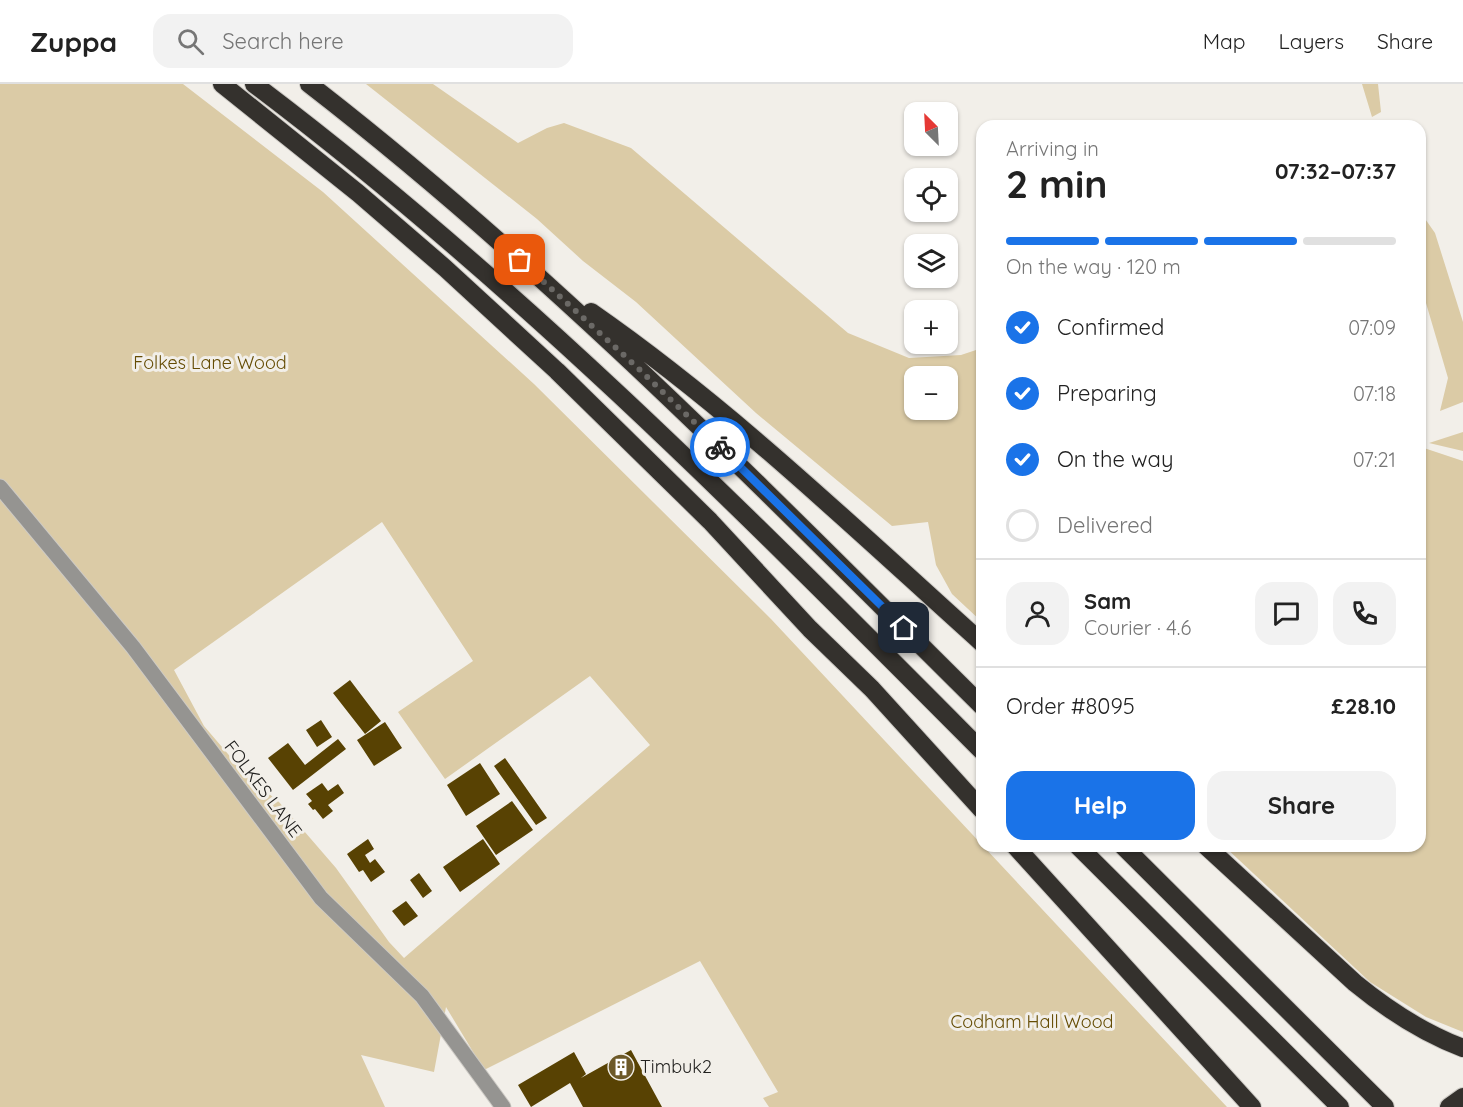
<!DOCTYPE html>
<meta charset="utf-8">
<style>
:root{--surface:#fff;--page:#f2f2f2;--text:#222;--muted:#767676;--line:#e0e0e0;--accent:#1a73e8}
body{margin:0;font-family:Quicksand,sans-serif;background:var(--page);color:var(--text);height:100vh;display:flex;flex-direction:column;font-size:22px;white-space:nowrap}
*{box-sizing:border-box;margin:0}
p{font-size:20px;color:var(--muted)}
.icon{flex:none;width:33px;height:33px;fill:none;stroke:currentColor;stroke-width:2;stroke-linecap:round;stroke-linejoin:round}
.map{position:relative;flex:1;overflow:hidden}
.details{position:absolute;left:976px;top:36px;width:450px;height:732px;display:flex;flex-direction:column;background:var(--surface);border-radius:18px;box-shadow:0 2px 4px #0004}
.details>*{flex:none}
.needle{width:39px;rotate:336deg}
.fabs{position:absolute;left:904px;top:18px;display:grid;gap:12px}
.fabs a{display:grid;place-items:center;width:54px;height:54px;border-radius:12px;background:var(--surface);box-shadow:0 2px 4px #0004;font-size:30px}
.pin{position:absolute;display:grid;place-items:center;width:51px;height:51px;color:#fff;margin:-26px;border-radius:12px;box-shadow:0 3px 9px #0006}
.courier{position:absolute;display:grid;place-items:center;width:60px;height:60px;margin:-30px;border:4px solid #1a73e8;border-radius:50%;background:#fff;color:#222;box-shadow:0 2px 8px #0007}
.summary em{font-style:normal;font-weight:700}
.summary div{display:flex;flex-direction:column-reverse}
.summary{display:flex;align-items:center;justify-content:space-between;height:102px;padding:0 30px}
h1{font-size:39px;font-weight:700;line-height:45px}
.bar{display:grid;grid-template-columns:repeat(4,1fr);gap:9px 6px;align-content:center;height:72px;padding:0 30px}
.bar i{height:8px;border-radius:4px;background:var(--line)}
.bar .selected{background:var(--accent)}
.bar p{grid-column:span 4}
.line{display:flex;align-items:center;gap:15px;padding:0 30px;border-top:2px solid var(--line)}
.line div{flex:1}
.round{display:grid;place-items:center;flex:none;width:63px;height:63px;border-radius:18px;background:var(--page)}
ol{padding:0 30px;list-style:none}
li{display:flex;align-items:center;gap:18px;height:66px}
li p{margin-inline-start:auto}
li .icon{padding:6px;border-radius:50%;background:var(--accent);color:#fff;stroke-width:4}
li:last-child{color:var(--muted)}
li i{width:33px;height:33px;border:3px solid var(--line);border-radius:50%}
.primary-button{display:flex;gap:12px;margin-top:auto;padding:12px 30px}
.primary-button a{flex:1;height:69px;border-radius:18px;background:var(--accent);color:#fff;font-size:24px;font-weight:700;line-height:69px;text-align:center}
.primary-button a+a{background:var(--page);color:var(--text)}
header{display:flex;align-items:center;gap:36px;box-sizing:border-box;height:84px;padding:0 30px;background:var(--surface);border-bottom:2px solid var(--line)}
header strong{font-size:28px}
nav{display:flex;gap:33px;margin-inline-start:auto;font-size:21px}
.search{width:420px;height:54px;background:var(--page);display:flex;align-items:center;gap:15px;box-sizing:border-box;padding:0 21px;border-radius:18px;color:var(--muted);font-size:22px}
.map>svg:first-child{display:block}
.green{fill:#dbcba6;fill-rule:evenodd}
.building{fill:#584203}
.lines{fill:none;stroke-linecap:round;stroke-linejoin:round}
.minor-casing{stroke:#cdcac5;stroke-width:17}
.highway-casing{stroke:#cdcac5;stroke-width:20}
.minor{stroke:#959491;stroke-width:15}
.highway{stroke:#34312d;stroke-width:18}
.done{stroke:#6b6966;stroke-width:6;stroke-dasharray:0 10.8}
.route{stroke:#1a73e8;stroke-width:8}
.labels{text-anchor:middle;stroke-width:6;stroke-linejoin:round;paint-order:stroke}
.park-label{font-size:18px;fill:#654c03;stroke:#f2efe9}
.street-label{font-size:18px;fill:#22211f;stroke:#f2efe9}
.poi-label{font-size:18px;fill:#22211f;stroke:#f2efe9;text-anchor:start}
</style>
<header>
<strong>Zuppa</strong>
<div class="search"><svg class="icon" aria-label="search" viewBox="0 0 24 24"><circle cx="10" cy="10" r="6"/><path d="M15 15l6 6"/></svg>Search here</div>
<nav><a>Map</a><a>Layers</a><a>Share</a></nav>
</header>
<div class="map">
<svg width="1463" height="1023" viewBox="0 0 1463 1023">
<rect width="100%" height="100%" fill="#f2efe9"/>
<!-- green -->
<path class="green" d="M0,0H183L323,108L534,300L771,535L1227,1023H769L763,1014L778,1008L700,877L484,986L446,923L434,988L361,971L385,1023H0ZM382,438L473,577L398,628L445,695L590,592L650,661L404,874L389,858L336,784L279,718L246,691L204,642L174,586Z
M366,0H433L518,59L547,44L564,39L631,64L848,249L909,274L961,271L982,264V538L952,510L936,481L928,438L892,442L756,329L636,218L583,177L537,135ZM915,292H948V326H915Z
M1362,0H1378L1381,28L1372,33Z
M1421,129L1435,149L1463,238V318L1440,327L1448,294L1421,202Z
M1463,348V367L1429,359Z
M1421,363L1463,377V948L1426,933L1370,898L1224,762H1420Z"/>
<!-- building -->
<path class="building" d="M350,596L381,637L365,650L333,609Z
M321,636L332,653L317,663L306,646Z
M385,638L402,664L374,682L357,656Z
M338,655L346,665L293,706L268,674L288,659L305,681Z
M505,674L547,734L536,741L494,682Z
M480,679L500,710L466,732L447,701Z
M322,699L328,707L338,700L344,709L328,721L333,727L323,735L315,725L313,726L308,720L312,717L306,710Z
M512,717L533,746L496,771L476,742Z
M368,755L374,765L365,771L370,779L375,775L385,788L371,798L363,786L359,788L347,770Z
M483,755L500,780L460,808L443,783Z
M419,789L432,807L423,814L410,796Z
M406,817L418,832L404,842L392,827Z
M631,966L662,1023H583L570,999L531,1023L518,1001L574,968L586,990L581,994Z"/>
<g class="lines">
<defs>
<path id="minor" d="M0,403L133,563L321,814L422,912L503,1023"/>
<path id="highway" d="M222,0L358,109L445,184L557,287L710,437L810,545L872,605L982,726
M254,0C517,198 750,434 982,667
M309,0C551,187 765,407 982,622
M591,228C732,326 855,445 982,559
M1015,762L1252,1023
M1078,762L1340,1023
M1123,762L1385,1023
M1206,762L1355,899C1388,926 1423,949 1463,964
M1449,1023L1463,1013"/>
</defs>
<!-- minor casing -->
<use href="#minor" class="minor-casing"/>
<!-- highway casing -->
<use href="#highway" class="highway-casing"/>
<!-- minor -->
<use href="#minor" class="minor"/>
<!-- highway -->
<use href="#highway" class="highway"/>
</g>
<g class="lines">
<!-- done -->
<path class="done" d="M520,176L639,285L720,363"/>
<!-- route -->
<path class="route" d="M720,363L904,544"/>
</g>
<!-- icons -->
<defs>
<symbol id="building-disc" viewBox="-11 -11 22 22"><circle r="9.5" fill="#6d5928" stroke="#f2efe9"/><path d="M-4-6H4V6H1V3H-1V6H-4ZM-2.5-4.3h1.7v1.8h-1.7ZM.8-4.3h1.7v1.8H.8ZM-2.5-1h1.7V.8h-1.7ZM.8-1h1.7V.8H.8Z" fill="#fff"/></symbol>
</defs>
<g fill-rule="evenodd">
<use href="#building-disc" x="606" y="968" width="30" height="30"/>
</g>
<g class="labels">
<!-- park labels -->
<g class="park-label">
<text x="210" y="285">Folkes Lane Wood</text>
<text x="1032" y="944">Codham Hall Wood</text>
</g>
<!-- street labels -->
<g class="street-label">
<text transform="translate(263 705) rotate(53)" y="6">FOLKES LANE</text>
</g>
<!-- poi labels -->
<g class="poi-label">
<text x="640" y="989">Timbuk2</text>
</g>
</g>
</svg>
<div class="fabs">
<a><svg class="needle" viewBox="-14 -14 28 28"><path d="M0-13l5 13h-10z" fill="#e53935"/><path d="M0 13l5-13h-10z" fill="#767676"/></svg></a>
<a><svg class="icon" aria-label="locate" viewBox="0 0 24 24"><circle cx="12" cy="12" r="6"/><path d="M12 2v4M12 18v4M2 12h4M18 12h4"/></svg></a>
<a><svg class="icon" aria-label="layers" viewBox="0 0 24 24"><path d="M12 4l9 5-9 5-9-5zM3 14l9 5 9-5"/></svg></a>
<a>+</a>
<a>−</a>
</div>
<div class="pin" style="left:520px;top:176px;background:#ea580c"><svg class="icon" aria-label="bag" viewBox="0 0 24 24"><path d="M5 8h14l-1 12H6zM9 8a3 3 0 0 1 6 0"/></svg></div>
<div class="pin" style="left:904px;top:544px;background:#1f2937"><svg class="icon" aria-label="home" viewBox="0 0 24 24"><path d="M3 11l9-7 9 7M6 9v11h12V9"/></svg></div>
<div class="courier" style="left:720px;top:363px"><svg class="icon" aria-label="bike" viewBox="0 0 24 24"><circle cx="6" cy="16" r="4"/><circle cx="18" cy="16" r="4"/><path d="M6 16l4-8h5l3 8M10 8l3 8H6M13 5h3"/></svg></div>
<section class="details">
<div class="summary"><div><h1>2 min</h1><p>Arriving in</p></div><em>07:32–07:37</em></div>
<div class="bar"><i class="selected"></i><i class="selected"></i><i class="selected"></i><i></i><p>On the way · 120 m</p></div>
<ol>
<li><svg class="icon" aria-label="check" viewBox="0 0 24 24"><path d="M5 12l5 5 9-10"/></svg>Confirmed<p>07:09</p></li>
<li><svg class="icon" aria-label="check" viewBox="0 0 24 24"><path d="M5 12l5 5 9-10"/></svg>Preparing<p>07:18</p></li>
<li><svg class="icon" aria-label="check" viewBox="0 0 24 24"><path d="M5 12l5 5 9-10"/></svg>On the way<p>07:21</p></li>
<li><i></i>Delivered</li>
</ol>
<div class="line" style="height:108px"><a class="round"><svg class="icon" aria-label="person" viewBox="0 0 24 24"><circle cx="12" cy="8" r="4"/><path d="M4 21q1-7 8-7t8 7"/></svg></a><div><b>Sam</b><p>Courier · 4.6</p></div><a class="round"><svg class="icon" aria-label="chat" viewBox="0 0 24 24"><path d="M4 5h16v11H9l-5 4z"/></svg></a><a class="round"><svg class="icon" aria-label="phone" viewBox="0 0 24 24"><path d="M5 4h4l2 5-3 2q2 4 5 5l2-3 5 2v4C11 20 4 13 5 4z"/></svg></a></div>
<div class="line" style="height:78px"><div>Order #8095</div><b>£28.10</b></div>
<div class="primary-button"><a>Help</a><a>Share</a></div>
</section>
</div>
